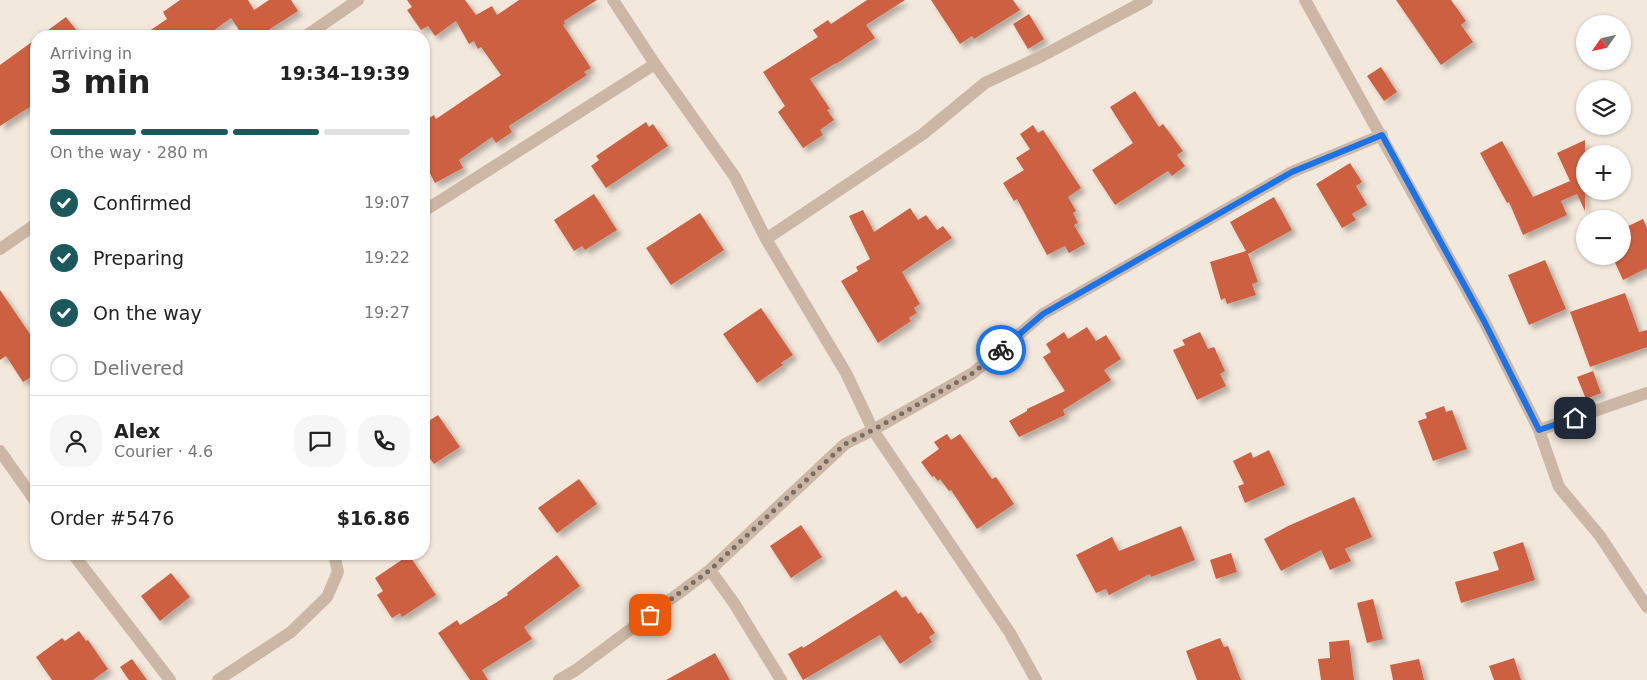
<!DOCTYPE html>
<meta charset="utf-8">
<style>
:root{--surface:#fff;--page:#f6f6f6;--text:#222;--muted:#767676;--line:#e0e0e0;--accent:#1b595c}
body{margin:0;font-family:"DejaVu Sans",sans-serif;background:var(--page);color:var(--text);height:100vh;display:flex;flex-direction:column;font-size:19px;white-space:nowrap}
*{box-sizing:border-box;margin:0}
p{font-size:16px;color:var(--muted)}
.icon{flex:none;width:28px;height:28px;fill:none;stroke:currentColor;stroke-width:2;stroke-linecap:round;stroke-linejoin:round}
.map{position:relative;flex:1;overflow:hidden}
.panel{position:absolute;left:30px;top:30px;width:400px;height:530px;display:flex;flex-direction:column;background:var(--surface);border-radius:20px;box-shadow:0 1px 4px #0004}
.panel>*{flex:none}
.needle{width:32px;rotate:236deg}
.tools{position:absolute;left:1576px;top:15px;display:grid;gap:10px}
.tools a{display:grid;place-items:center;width:55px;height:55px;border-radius:50%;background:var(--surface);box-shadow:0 1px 4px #0004;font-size:25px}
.pin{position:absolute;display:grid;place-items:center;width:42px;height:42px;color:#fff;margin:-21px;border-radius:10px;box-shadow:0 2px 8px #0006}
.courier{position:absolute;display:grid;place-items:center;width:50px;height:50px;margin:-25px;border:4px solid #1a73e8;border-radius:50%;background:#fff;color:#222;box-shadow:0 1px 6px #0007}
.headline em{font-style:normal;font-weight:600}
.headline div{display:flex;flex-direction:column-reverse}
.headline{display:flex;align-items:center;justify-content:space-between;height:85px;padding:0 20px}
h1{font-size:32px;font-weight:600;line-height:38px}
.bar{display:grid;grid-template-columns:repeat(4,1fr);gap:8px 5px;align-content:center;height:60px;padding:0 20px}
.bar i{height:6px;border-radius:4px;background:var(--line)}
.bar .active{background:var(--accent)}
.bar p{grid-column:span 4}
.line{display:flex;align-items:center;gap:12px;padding:0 20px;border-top:1px solid var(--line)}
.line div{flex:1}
.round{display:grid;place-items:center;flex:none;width:52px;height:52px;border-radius:20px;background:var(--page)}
ol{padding:0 20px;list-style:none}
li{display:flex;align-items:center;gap:15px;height:55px}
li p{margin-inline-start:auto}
li .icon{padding:5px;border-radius:50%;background:var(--accent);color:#fff;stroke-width:4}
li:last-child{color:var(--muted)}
li i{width:28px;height:28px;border:2px solid var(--line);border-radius:50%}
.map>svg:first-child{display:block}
.building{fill:#cd6040;filter:url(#shadow)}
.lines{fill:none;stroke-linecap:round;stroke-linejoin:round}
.minor{stroke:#ccb7a7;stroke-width:12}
.done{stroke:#796e67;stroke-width:5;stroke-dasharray:0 9}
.route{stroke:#1a73e8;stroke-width:6}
</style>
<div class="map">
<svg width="1647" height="680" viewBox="0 0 1647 680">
<defs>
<filter id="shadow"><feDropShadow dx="4.5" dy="4.5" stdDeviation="2.5" flood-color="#0004"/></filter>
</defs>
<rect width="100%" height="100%" fill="#f3e8dc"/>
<!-- building -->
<path class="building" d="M180,0H248L254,10L269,0H291L298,11L259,36H243L231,18L206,36H142L167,19L163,12Z
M407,0H465L476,15L492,6L497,15L519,0H597L564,21L565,24L563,25L591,68L584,72L587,75L509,126L512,132L496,143L492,137L459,160L463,168L435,183L424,162V121L434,115L436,119L501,75L481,47L478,49L474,41L469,44L456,21L435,36L428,26L421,30L407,10L412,7Z
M867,0H905L866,25L875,38L836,64V63L810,79L830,109L827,110L834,120L820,130L823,135L803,148L778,112L785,106L763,72L818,37L813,30L828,20L831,24Z
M931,0H1013L1020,10L974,39L972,36L960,44Z
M1396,0H1451L1466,21L1461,25L1473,42L1441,65Z
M1029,14L1044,39L1028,49L1013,24Z
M66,17L81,36H40Z
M36,39V103L0,126V65Z
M1381,67L1397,92L1384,101L1367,76Z
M1135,91L1159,127L1163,124L1183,151L1177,155L1185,166L1172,176L1168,171L1115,205L1092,170L1133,143L1110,107Z
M646,122L649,127L653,124L668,146L606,188L591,166L599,160L596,156Z
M1033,125L1038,133L1043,130L1081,188L1068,197L1076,211L1073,213L1078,223L1074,225L1085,244L1069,253L1065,246L1047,255L1017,199L1014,201L1003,183L1024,170L1016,158L1030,149L1020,134Z
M1585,140V211L1577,194L1561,201L1567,215L1523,235L1509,202L1507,203L1480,153L1502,141L1533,197L1570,181L1557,153Z
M1350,163L1362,182L1356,186L1367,205L1352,214L1356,220L1342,228L1316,184Z
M594,194L617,230L585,250L582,246L574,251L554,220Z
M1274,197L1292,230L1248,254L1258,282L1252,284L1256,295L1227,304L1225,298L1221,300L1210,262L1246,251L1230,222Z
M910,208L918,220L926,215L937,230L943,226L952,238L902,272L920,304L914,308L917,313L909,318L911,321L878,343L841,281L858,271L856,267L870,259L849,216L863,210L874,232Z
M700,213L724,250L671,285L646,248Z
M1643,219L1647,228V268L1623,280L1612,256H1622V229Z
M1545,260L1566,309L1529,325L1508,275Z
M0,290L36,343V374L23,382L6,356L0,360Z
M1625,293L1639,332L1647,330V347L1590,367L1570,312Z
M761,308L793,355L781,363L783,365L757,383L723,334Z
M1087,327L1096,341L1106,335L1121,359L1104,370L1111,380L1063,410L1065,415L1019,437L1009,421L1027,411V409L1065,391L1043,357L1051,352L1046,344L1064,332L1068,339Z
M1200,332L1208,349L1214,347L1225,371L1220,374L1226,386L1197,400L1173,350L1185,345L1182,340Z
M1593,371L1601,393L1586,399L1577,377Z
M1444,406L1446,412L1452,410L1467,449L1433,461L1418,421L1427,418L1425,413Z
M438,415L460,447L434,464L424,450V424Z
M947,434L951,440L960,434L992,479L996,477L1014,504L977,529L951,490L949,491L940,479L938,481L934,476L932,477L921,462L939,449L934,442Z
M1269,450L1285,485L1245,503L1238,486L1244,484L1233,461L1251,452L1253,458Z
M579,479L597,504L557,533L538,508Z
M1354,497L1372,537L1345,549L1351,561L1330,570L1321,550L1281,571L1264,539L1288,526Z
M801,525L822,557L791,578L770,546Z
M1181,526L1195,560L1151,577L1150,574L1109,595L1106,589L1096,593L1076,555L1112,537L1119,551Z
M1523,542L1535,580L1461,603L1455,582L1499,570L1493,552Z
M1231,553L1237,572L1216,579L1210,560Z
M409,555L436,595L402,617L400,613L392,618L377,595L383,591L375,578Z
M557,555L580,586L524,627L532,639L482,670L488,680H470L438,633L457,620L460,625L508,595L507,593Z
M171,573L190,597L160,621L141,596Z
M896,590L902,598L906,596L918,614L921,612L935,633L929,637L932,642L900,664L880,635L803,680L788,654L802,646L803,648Z
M1373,599L1383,639L1367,643L1357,603Z
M79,631L86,641L88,640L108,669L93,680H52L36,657L62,638L65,641Z
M1220,638L1224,647L1228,646L1241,680H1197L1186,651Z
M1349,640L1354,680H1321L1318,659L1330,658L1329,642Z
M715,653L730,680H666Z
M1514,658L1521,680H1494L1489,666Z
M132,659L147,680H129L120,667Z
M1419,659L1424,680H1393L1390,665Z"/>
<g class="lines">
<!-- minor -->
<path class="minor" d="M613,0L655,64L735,177L766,239L846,373L873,430L1010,633L1036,680
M1305,0L1484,321L1539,430L1559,487L1600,536L1647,607
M306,36L358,0
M424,211L655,64
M766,239L923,134L985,83L1042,56L1147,0
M0,249L36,224
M1539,430L1647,393
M0,451L36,502
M73,554L170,680
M710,570L734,603L781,680
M218,680L291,632L327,597L338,572L334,554
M559,680L576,670L710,570L845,444L873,430L973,373L1043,314L1292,172L1382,135"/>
</g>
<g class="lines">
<!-- done -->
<path class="done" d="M650,615L710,570L845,444L873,430L973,373L1001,350"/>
<!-- route -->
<path class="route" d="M1001,350L1043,314L1292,172L1382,135L1484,321L1539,430L1575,418"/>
</g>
</svg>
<div class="tools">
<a><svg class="needle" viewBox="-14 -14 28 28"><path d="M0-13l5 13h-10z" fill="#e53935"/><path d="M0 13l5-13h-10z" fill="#767676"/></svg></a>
<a><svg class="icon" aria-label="layers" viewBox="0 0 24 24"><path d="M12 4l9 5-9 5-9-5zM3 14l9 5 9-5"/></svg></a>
<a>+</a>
<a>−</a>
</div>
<div class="pin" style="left:650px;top:615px;background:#ea580c"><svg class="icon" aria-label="bag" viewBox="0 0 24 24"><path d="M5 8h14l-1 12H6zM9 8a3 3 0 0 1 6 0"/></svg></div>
<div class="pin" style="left:1575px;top:418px;background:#1f2937"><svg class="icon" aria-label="home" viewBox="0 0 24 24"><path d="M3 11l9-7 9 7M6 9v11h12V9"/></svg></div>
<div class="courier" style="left:1001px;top:350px"><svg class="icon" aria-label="bike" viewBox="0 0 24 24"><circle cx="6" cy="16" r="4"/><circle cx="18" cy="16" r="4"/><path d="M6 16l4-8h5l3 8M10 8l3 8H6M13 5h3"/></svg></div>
<section class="panel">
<div class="headline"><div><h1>3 min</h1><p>Arriving in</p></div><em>19:34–19:39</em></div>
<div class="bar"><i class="active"></i><i class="active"></i><i class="active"></i><i></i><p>On the way · 280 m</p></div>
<ol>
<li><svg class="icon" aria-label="check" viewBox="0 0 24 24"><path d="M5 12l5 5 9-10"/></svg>Confirmed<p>19:07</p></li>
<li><svg class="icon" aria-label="check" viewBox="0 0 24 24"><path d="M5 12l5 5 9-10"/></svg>Preparing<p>19:22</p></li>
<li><svg class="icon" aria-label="check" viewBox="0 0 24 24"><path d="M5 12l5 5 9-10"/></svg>On the way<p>19:27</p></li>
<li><i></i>Delivered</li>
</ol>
<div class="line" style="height:90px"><a class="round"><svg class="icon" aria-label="person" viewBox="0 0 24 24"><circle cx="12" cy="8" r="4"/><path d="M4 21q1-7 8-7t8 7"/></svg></a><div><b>Alex</b><p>Courier · 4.6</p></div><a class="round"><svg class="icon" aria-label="chat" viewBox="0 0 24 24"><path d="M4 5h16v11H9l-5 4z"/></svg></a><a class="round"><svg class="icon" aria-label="phone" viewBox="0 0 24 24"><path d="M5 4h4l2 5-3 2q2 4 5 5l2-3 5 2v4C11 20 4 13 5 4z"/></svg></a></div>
<div class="line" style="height:65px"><div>Order #5476</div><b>$16.86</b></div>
</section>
</div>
